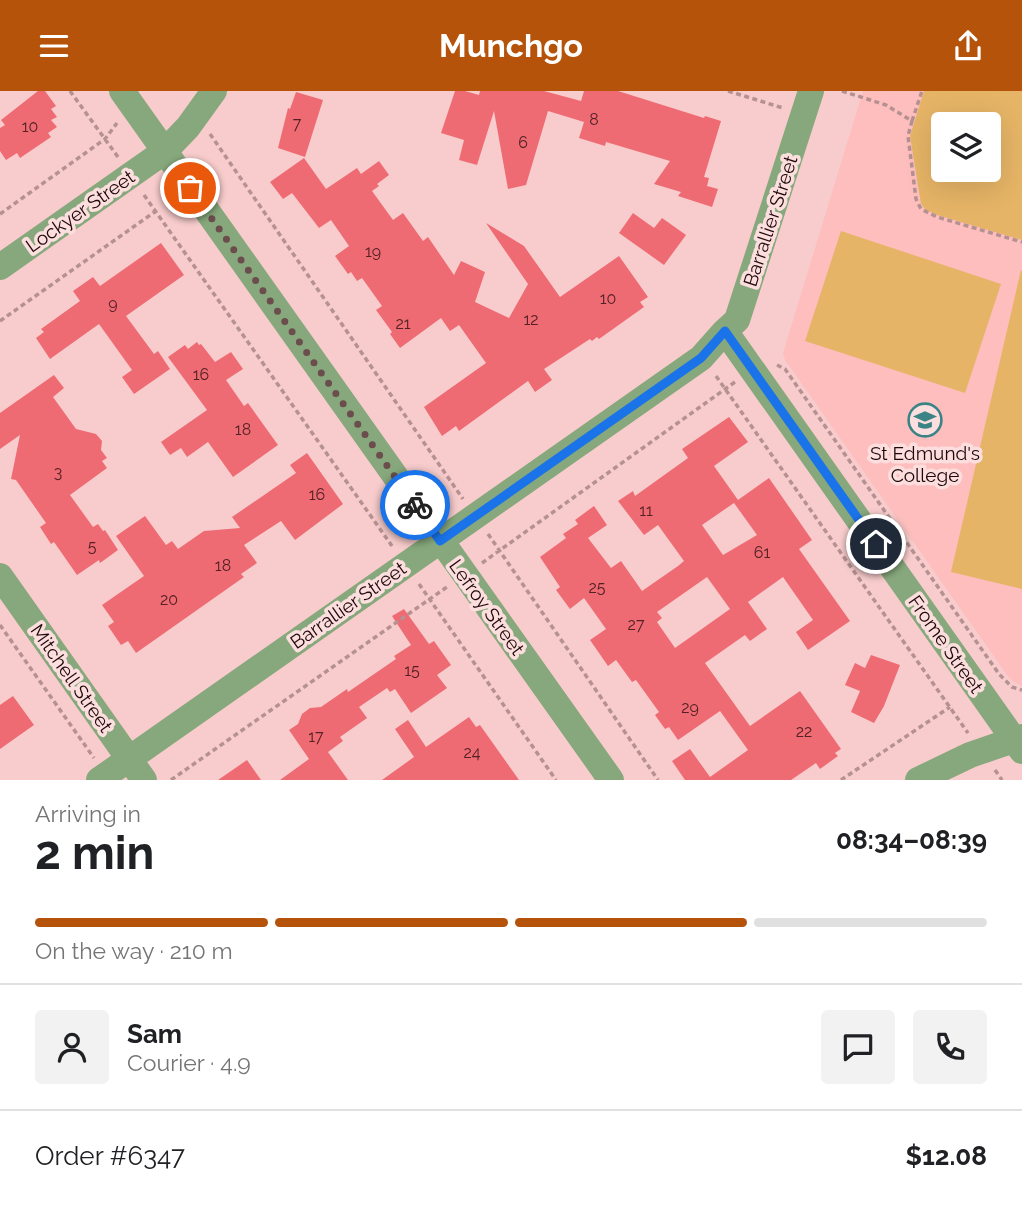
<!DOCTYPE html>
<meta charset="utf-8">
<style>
:root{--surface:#fff;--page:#f2f2f2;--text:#202124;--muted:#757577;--line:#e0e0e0;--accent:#b45309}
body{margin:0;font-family:Raleway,sans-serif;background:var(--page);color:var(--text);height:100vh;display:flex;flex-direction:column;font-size:26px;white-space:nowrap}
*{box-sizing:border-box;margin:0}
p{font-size:23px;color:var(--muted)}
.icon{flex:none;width:38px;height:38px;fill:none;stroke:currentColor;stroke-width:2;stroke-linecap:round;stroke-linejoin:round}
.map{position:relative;height:689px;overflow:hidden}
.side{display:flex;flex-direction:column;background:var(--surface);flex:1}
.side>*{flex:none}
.buttons{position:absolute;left:931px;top:21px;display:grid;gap:14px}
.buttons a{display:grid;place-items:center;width:70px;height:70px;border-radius:7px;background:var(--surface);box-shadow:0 7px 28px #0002;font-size:35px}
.pin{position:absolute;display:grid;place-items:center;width:60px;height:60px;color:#fff;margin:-30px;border:4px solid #fff;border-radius:50%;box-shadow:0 2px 7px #0007}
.courier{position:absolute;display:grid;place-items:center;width:70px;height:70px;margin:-35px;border:5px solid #1a73e8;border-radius:50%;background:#fff;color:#222;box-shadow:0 2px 9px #0007}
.headline em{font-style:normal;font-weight:700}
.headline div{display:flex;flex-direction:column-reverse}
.headline{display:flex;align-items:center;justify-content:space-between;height:119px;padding:0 35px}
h1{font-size:46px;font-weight:700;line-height:52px}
.bar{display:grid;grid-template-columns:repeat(4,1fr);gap:10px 7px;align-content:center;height:84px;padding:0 35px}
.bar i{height:9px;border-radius:5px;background:var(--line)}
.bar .current{background:var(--accent)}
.bar p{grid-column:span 4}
.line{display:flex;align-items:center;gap:18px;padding:0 35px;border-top:2px solid var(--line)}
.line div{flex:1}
.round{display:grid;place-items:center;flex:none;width:74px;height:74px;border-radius:7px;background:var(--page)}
header{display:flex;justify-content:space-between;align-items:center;height:91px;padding:0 35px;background:var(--accent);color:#fff;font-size:32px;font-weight:700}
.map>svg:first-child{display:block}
.built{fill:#febebe;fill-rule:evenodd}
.green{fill:#e5b466;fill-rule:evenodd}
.building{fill:#ef6b74;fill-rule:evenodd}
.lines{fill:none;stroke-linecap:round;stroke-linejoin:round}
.path{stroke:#b69191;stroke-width:3.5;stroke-dasharray:5 3.5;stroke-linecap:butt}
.minor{stroke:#87a87c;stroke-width:26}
.done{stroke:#6b4d4d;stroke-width:7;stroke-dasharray:0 12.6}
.route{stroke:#1a73e8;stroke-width:9}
.labels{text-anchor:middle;stroke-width:7;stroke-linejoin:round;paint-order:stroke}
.number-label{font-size:16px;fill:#532124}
.street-label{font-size:19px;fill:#1f0809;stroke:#fbdedd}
.poi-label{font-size:19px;fill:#1f0809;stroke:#fbdedd}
</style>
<header><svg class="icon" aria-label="menu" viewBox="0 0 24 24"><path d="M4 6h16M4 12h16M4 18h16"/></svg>Munchgo<svg class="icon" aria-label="share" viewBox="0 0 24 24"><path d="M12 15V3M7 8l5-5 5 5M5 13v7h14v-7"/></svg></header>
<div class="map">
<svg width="1022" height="689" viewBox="0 0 1022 689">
<rect width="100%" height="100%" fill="#f8cccc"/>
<!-- built -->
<path class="built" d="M863,0H1022V595L1010,588L785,269L783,262ZM943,33H989V79H943Z"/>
<!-- green -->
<path class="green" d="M924,0H1022V149L937,124L926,119L921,113L910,45ZM943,33H989V79H943Z
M841,140L1001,193L965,302L805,250Z
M1021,179L1022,180V498L951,481Z"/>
<!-- building -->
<path class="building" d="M38,0H45L56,15L51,18L57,26L51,29L57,36L48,42L51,46L20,67L17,62L6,69L0,60V37L5,34L1,29Z
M455,0H465L479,4L480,0H544L581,10L584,0H618L704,27L705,25L721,30L704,86L709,87L707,95L718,98L712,116L678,105L681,101L654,93L670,70L606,51L605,55L579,47L584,31L548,20L526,94L508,98L494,20L477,74L459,69L464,49L441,42Z
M296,1L323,9L305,66L278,57L288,17L290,18Z
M304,67L326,98L357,77L361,83L379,70L389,84L377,93L379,95L372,100L393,129L403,122L423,150L428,146L454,184L461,170L485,181L475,211L509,227L528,193L486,132L524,155L560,206L619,165L648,206L640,211L644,216L599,248L597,246L592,250L590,248L544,278L552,289L535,301L528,290L459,340L456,335L442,345L424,316L486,272L459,234L450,240L441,227L400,257L390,243L392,241L376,219L382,215L362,187L357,190L351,181L348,183L335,165L349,155L331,129L319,137L292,102L283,108L270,91Z
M633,122L654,137L662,127L686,144L664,174L619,142Z
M161,152L184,184L126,225L154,263L158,260L170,278L134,303L122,286L132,279L99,233L50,268L36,247L44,241L41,238L80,210L73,200L93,186L100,195Z
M197,251L199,254L201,253L215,271L231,261L243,278L226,289L244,315L248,312L278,354L233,386L208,351L187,366L181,357L170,364L161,351L207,319L168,266L185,254L188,258Z
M54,284L64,297L53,306L76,338L96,343L102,350L101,359L107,367L102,370L107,377L70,404L93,436L98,433L103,440L105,439L118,459L100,472L99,469L77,484L54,451L51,453L40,436L46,432L16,389L11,388L20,344L0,358V322Z
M729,326L748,351L714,375L738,409L769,387L812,449L799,458L850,530L808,559L796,541L813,529L783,486L748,511L767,538L750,550L745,544L705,572L750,635L800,600L841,658L835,662L838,665L820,678L816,672L791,689H685L672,670L690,658L710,686L748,659L720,620L678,649L669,636L665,638L655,624L659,621L636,589L632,591L616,569L608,575L590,549L606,538L584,507L570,518L556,499L560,496L540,466L566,447L563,443L578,433L575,429L594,415L607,434L588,447L611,477L621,470L642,500L678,475L684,470L658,434L644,444L618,410L633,400L635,405L688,367L682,358ZM734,412L757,444L723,464L702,434ZM707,486L730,518L675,557L657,531L662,527L657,521Z
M307,362L343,413L295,449L281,430L244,454L257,472L241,483L244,486L136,562L128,550L121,554L108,535L114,531L102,514L144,485L116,445L145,425L166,454L172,450L178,458L204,440L240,437L232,426L296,382L290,374Z
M404,518L429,553L434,550L451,574L437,584L447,597L411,622L395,598L390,601L387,597L359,616L367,627L340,646L343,650L328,661L348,689H280L309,668L289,639L298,633L302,623L310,617L321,616L347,598L348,601L396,568L394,565L411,554L392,525Z
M871,564L900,574L884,615L874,632L851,621L860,600L845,594L855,572L865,577Z
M13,605L34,634L0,658V614Z
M469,626L476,636L480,634L519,689H382L414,666L395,638L408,629L426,656Z
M247,669L261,689H218Z"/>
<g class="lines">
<!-- path -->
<path class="path" d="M70,0L118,66
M728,0L783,17
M842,0L886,14L912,30L908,45L916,108L921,118L937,126L1022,151
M912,30L922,0
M210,43L463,408
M144,104L392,455
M0,123L105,48L117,32
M0,230L156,120
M777,274L785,278L999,583L1012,596L1022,599
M716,285L968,642
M488,443L658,689
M482,472L735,291
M419,493L556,689
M0,534L94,667
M995,679L1002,689
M171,689L447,496
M841,689L950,616"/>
<!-- minor -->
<path class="minor" d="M122,0L611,689
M0,176L165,60L188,36L214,0
M725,240L1022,660
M0,485L144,689
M99,689L701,267L725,240L737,229L811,0
M918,689L970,664L1022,646"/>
</g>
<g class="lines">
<!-- done -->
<path class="done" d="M190,97L415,414"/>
<!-- route -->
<path class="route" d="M415,414L440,450L701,267L725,240L876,453"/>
</g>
<!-- icons -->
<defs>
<symbol id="school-ring" viewBox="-11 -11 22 22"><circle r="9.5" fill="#fbdedd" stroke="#3b8486" stroke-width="1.5"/><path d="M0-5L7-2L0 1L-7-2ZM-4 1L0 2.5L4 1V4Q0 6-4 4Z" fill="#3b8486"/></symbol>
</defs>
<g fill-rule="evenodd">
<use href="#school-ring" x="906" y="310" width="38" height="38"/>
</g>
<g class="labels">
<!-- number labels -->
<g class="number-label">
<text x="594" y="34">8</text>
<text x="297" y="38">7</text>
<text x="30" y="41">10</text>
<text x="523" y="57">6</text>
<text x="373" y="166">19</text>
<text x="608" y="213">10</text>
<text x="113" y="218">9</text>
<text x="531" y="234">12</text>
<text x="403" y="238">21</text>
<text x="201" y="289">16</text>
<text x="243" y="344">18</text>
<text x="58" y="387">3</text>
<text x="317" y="409">16</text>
<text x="646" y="425">11</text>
<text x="92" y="461">5</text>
<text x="762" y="467">61</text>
<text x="223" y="480">18</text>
<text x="597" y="502">25</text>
<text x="169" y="514">20</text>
<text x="636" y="539">27</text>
<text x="412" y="585">15</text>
<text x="690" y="622">29</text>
<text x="804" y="646">22</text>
<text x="316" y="651">17</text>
<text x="472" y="667">24</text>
</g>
<!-- street labels -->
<g class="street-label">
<text transform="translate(80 120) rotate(-35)" y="7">Lockyer Street</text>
<text transform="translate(770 130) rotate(-72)" y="7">Barrallier Street</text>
<text transform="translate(348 514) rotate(-35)" y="7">Barrallier Street</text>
<text transform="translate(487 516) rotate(54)" y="7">Lefroy Street</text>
<text transform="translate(946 553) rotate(55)" y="7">Frome Street</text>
<text transform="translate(72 587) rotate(55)" y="7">Mitchell Street</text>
</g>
<!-- poi labels -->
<g class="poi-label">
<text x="925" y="369">St Edmund's<tspan x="925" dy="22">College</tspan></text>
</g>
</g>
</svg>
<div class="buttons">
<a><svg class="icon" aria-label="layers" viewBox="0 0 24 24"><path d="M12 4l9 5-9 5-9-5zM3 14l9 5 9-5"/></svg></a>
</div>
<div class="pin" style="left:190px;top:97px;background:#ea580c"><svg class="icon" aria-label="bag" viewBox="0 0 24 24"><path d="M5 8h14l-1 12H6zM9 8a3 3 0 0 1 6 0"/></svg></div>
<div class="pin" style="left:876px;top:453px;background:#1f2937"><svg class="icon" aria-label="home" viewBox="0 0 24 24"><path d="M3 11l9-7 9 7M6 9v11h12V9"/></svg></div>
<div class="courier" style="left:415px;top:414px"><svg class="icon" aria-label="bike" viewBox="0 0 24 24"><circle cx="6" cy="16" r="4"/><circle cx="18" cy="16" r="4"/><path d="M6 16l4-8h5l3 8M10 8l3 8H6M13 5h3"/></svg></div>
</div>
<section class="side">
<div class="headline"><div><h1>2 min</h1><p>Arriving in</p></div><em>08:34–08:39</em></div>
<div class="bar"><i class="current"></i><i class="current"></i><i class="current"></i><i></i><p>On the way · 210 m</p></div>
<div class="line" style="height:126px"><a class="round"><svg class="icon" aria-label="person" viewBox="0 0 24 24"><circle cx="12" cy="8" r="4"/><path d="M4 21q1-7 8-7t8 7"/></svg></a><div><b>Sam</b><p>Courier · 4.9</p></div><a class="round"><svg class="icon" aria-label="chat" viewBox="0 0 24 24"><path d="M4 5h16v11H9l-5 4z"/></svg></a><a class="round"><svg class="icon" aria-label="phone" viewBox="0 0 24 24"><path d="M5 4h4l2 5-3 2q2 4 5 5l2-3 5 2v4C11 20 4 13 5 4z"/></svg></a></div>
<div class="line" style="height:91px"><div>Order #6347</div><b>$12.08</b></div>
</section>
